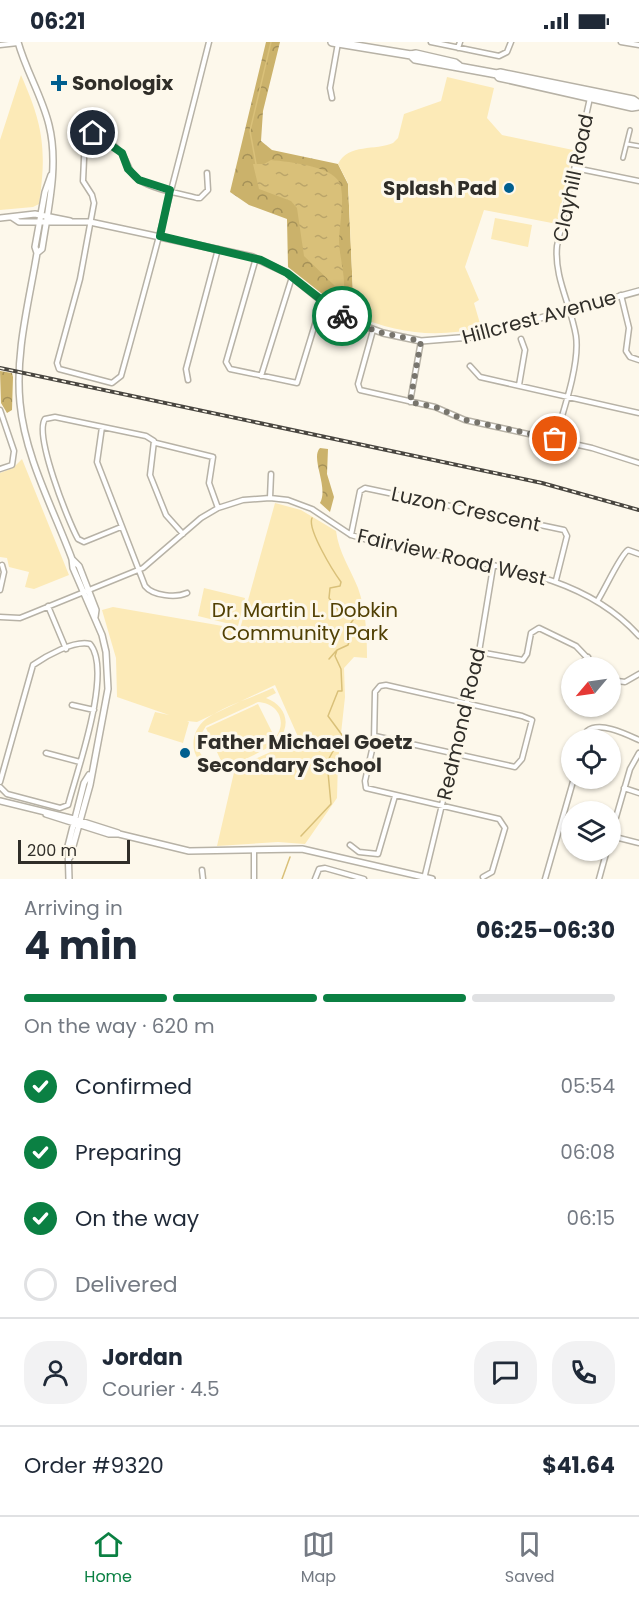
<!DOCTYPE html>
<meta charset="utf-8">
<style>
:root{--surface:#fff;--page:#f2f2f3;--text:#1f2937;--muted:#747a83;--line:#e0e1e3;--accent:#0b8043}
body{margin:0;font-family:Poppins,sans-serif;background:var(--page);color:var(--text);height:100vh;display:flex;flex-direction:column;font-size:22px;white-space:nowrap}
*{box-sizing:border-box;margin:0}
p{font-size:20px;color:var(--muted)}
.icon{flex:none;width:33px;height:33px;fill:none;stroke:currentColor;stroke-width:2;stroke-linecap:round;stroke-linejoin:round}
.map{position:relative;height:837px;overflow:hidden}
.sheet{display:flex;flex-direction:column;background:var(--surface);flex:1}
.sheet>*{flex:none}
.needle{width:39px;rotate:241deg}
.buttons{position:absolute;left:561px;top:615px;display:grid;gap:12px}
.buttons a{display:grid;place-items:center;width:60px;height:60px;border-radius:50%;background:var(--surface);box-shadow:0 2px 4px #0004;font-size:30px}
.scale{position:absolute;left:18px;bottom:15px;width:112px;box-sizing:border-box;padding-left:6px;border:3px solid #302e29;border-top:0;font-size:16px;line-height:21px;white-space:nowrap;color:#302e29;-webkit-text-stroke:4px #fdf8eb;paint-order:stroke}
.pin{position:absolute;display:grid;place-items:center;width:51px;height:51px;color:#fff;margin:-26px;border:3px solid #fff;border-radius:50%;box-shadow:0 2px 6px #0007}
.courier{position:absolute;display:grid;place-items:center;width:60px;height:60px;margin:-30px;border:4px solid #0b8043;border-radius:50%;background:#fff;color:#222;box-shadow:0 2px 8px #0007}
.head em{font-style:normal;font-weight:700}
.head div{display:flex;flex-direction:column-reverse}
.head{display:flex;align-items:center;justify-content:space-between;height:102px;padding:0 24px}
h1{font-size:39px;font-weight:700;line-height:45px}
.bar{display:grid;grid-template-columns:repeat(4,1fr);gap:9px 6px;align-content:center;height:72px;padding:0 24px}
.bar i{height:8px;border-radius:4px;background:var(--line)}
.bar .selected{background:var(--accent)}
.bar p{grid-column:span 4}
.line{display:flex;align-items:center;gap:15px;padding:0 24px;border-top:2px solid var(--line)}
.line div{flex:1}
.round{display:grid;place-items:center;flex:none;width:63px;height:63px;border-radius:24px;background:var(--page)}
ol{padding:0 24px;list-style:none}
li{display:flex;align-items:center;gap:18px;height:66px}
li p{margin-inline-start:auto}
li .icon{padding:6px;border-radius:50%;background:var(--accent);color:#fff;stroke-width:4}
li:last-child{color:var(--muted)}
li i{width:33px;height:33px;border:3px solid var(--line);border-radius:50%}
.status{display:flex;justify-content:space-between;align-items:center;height:42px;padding:0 30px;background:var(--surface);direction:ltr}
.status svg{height:16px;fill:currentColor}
.tabs{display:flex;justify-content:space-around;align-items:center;height:84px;border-top:2px solid var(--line);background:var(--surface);font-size:16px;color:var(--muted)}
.tabs a{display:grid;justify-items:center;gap:3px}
.tabs .selected{color:var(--accent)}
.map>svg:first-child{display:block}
.forest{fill:url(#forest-crowns)}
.park{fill:#fceab7;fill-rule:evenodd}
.water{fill:url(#water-ripples)}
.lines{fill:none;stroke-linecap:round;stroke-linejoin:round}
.stream{stroke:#d9c079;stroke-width:1.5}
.pedestrian-casing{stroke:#b7b2a6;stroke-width:6}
.minor-casing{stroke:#b7b2a6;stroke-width:7}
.tertiary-casing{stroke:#b7b2a6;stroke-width:8}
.primary-casing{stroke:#b7b2a6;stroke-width:10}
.pedestrian{stroke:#fff;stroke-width:3}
.minor{stroke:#fff;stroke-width:4}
.tertiary{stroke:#fff;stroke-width:5}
.primary{stroke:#fff;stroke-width:7}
.rail-casing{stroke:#494640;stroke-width:4}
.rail{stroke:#fdf8eb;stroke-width:1.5;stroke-dasharray:4.5;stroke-linecap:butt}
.done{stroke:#78756d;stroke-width:6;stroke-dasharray:0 10.8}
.route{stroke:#0b8043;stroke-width:8}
.poi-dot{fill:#005f8f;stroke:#fdf8eb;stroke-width:2}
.labels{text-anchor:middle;stroke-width:6;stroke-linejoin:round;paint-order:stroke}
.poi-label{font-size:20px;font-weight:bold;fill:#302e29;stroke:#fdf8eb;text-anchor:start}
.street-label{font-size:20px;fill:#302e29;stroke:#fdf8eb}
.park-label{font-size:20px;fill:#514004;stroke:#fdf8eb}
</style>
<div class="status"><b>06:21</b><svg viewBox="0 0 49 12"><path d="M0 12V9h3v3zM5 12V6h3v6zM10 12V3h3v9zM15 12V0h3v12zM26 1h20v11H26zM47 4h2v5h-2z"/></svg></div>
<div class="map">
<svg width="639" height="837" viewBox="0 0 639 837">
<defs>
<pattern id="forest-crowns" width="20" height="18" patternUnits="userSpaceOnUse" patternTransform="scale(1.5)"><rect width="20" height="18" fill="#cbb26b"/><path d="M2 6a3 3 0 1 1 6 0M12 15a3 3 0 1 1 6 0" fill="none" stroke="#a59158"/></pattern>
<pattern id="water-ripples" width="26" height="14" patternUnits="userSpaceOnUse" patternTransform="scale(1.5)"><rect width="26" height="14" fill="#d9c079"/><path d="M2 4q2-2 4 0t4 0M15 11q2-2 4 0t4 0" fill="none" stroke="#bba569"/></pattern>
</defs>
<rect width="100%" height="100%" fill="#fdf8eb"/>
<!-- forest -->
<path class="forest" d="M266,0H280L263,69L261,99L272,108L338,122L348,142L354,273L335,262L288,225L287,177L249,163L230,150Z
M0,329L12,331L13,335L12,368L7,371L1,361Z
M320,406L328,407L327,432L334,455L330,470L320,461C329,445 310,416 320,406Z"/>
<!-- park -->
<path class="park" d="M21,33C43,83 47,107 39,162L33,165L0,168V98Z
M447,35L494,46L487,76L502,93L573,108L557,182L484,168L465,225L479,258L474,261L481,285C437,297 396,291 354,273L348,141L338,122C348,101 376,109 393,101L398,96L404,72L441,59Z
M495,176L532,183L528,205L491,197Z
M22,417L69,533L34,547L25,545L29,530L9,525L7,516L0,515V431L13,426Z
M275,461L301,468L336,489C339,511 350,526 358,546C366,568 367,593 367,616L354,615L344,626L345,655L338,719L337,756L305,802L278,800L217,804L235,726L299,697L275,643L197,680L187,679L189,680L183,701L148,690L155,670L169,673L117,655L116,616L102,568L113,565L240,587Z
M204,546L245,556L238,584L198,574Z
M273,646L276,651L266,656C285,663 292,681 279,698C270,706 229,727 216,726C189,724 187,691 206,677C224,664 252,656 273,646ZM258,660C278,661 288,680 275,696L258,662L206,686L222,721C207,722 198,714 197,699L206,684Z"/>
<!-- water -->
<path class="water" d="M271,118C289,120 338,124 341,145C344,162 340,179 339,197C339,214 345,230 344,248L336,245L304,214L297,166L291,159L259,147L253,122H264Z"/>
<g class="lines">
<!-- stream -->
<path class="stream" d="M256,122L250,89L271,0
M344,248V259
M329,617L336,609
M301,794L331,762L327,720L342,693L328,674L338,649H342L341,627L335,614L337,608L348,603L351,594L346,588L353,578L345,566L338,568L329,556L330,546L340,544L341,540C333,529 307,487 312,476
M282,837L290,815"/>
<defs>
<path id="pedestrian" d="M627,102L639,104
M623,116L630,88"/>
<path id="minor" d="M431,0L499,14L507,10L511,0
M621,0L639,3
M0,3L18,1
M458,6L460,0
M332,56L330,46L338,1
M575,126L639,139
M207,131L208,148L200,156H197C179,151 155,148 139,138C127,130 129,120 121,111C115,103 100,92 90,91L85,95L83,139L92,153L94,161L80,237L57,321L59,327L112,341L121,334C152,223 181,112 209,0
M256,216L226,320L230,327L297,341L319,269L324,261
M621,253L629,286L626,309L630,315L639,318
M373,288L358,342L360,348L435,365L465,378L592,406L639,421
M470,324L480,335L639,371
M261,334L292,235
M188,338L186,327L218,207
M519,343L525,308L521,297
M410,360L421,299
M0,368L14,409L12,423L0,427
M102,385L97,420L145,544C153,554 176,556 187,551
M555,397C563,370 580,322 576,294C571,263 554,236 557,204L590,56
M156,401L213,415L209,441L218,466
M270,456L271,432
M121,485L84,500L78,497C68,479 34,393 45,377L55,375L146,394L154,399L150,433L166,473L183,492
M351,493L360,449L365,446L564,488L567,494L556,538
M0,548L4,530L2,523
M598,558C605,547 621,512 628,508L639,512
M48,564L66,607
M0,575L20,576L30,572L143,526L201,476L218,466L243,458L270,456L288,458L312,467L351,493L374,500C464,524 573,520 639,594
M479,610L523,618L527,612L531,591L539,586L576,604L597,626
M580,623L588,615
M610,638L625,640L639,632
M72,663L94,668
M375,694L515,725L522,717L532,678L522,674L386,643L380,644L375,650L374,699L365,739L366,746L499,777L505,786L492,830L483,835
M585,698L587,689C600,679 626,692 639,698
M46,711L80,720
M0,740L33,623C46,614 74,598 90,602C113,629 77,729 68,763L60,766L7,752L0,745
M624,746L639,751
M611,794L639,801
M610,796L630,727L639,711
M350,803L359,810L378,812L395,754
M202,828L203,837
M254,837V808
M315,837L319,827L325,826L364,837
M424,837L479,610L493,525
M545,837L574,736
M599,837L607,808"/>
<path id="tertiary" d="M18,0C26,29 42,54 49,83C59,123 48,167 42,207L37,211
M51,133L45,150L35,205L37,211C29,260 15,311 20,361C25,415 53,466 72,517L73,526L102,593L106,610L108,647L90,743L70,815
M0,176L35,172L70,179
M13,176L19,180H90L253,215L287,231L329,265L351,279L383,291L421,299L471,295L639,249
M72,517L79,524L96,568L95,575
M0,759L74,777L118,791
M46,772L109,792H119L189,809L302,807L432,837
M69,837L68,804L84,741L89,733"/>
<path id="primary" d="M332,0L411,13L416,12L455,21L459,24
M411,13L415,17L497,32L500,31L633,58L639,62
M497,32L499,35L632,65L639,64"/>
</defs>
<!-- pedestrian casing -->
<use href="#pedestrian" class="pedestrian-casing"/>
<!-- minor casing -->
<use href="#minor" class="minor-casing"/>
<!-- tertiary casing -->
<use href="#tertiary" class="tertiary-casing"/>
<!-- primary casing -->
<use href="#primary" class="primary-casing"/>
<!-- pedestrian -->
<use href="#pedestrian" class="pedestrian"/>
<!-- minor -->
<use href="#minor" class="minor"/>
<!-- tertiary -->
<use href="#tertiary" class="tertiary"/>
<!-- primary -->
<use href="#primary" class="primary"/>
<defs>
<path id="rail" d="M0,326L542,441L639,468"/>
</defs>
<!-- rail casing -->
<use href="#rail" class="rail-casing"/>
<!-- rail -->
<use href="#rail" class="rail"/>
</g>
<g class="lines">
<!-- done -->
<path class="done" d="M342,274L378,290L421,299L410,360L435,365L465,378L555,397"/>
<!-- route -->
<path class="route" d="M93,91L122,111L128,127L139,138L170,148L160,194L261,218L287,231L342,274"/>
</g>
<!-- markers -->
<g class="poi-dot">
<path d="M56 32h6v6h6v6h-6v6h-6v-6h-6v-6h6z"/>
<circle cx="509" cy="146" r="6"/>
<circle cx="185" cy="711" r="6"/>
</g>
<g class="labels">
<!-- poi labels -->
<g class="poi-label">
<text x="72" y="48">Sonologix</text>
<text x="497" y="153" text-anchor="end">Splash Pad</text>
<text x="197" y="707">Father Michael Goetz<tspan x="197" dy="23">Secondary School</tspan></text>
</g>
<!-- street labels -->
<g class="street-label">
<text transform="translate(573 136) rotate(-78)" y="7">Clayhill Road</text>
<text transform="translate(539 275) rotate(-15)" y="7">Hillcrest Avenue</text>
<text transform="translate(466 467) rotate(12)" y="7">Luzon Crescent</text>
<text transform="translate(452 515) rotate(13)" y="7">Fairview Road West</text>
<text transform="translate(461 682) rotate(-77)" y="7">Redmond Road</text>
</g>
<!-- park labels -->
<g class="park-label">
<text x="305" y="575">Dr. Martin L. Dobkin<tspan x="305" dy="23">Community Park</tspan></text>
</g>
</g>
</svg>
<div class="buttons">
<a><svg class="needle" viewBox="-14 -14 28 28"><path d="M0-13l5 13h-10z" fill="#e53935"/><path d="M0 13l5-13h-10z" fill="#747a83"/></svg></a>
<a><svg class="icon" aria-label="locate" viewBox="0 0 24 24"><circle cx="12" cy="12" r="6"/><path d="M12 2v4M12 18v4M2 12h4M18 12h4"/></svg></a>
<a><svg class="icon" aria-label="layers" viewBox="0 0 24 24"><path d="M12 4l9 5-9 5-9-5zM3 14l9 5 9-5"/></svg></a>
</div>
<div class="scale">200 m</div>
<div class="pin" style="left:555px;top:397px;background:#ea580c"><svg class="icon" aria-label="bag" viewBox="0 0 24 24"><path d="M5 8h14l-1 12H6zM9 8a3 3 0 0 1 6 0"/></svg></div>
<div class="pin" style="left:93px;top:91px;background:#1f2937"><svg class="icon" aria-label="home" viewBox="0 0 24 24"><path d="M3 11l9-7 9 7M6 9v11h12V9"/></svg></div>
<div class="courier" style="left:342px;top:274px"><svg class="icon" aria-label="bike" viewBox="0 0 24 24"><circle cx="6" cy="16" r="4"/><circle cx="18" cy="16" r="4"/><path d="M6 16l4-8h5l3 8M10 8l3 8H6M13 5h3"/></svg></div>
</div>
<section class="sheet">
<div class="head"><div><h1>4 min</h1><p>Arriving in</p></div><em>06:25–06:30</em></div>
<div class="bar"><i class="selected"></i><i class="selected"></i><i class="selected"></i><i></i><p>On the way · 620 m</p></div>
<ol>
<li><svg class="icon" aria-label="check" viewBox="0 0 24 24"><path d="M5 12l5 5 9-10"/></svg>Confirmed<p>05:54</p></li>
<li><svg class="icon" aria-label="check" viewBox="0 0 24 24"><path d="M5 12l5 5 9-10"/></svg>Preparing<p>06:08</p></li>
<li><svg class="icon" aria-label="check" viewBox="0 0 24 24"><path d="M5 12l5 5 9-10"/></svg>On the way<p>06:15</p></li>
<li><i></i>Delivered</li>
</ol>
<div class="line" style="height:108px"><a class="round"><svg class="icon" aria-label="person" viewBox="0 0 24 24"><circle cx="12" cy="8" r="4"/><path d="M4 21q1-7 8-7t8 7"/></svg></a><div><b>Jordan</b><p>Courier · 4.5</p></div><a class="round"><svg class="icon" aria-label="chat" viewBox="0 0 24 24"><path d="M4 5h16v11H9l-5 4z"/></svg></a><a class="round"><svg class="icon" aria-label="phone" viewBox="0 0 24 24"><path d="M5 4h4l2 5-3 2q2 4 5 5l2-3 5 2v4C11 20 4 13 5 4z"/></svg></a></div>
<div class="line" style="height:78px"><div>Order #9320</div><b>$41.64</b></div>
</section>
<nav class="tabs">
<a class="selected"><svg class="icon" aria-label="home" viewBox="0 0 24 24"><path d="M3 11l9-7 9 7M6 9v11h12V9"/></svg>Home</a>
<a><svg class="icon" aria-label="map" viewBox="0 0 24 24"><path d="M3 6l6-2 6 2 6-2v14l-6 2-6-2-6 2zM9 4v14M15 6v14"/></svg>Map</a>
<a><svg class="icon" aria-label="saved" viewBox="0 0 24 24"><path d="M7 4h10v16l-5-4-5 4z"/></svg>Saved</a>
</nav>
